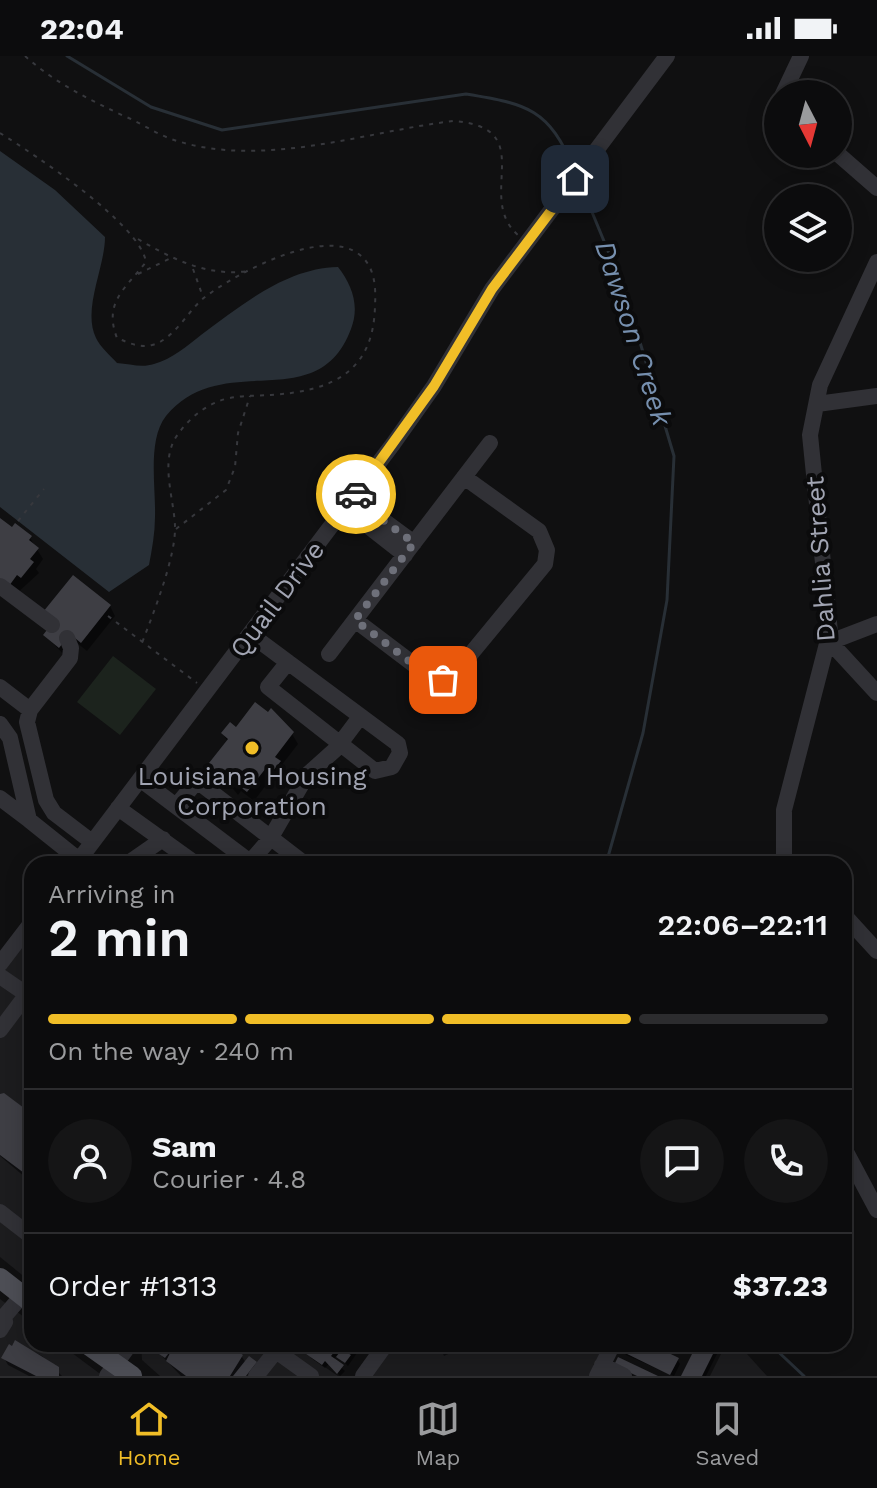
<!DOCTYPE html>
<meta charset="utf-8">
<style>
:root{--surface:#0c0c0d;--page:#151516;--text:#f1f3f6;--muted:#9a9b9d;--line:#2c2c2e;--accent:#f1be27}
body{margin:0;font-family:"Work Sans",sans-serif;background:var(--page);color:var(--text);height:100vh;display:flex;flex-direction:column;font-size:30px;white-space:nowrap}
*{box-sizing:border-box;margin:0}
p{font-size:26px;color:var(--muted)}
.icon{flex:none;width:44px;height:44px;fill:none;stroke:currentColor;stroke-width:2;stroke-linecap:round;stroke-linejoin:round}
.map{position:relative;flex:1;overflow:hidden}
.drawer{position:absolute;left:24px;top:800px;width:828px;height:496px;display:flex;flex-direction:column;background:var(--surface);border-radius:24px;box-shadow:0 4px 20px #0003,0 0 0 2px var(--line)}
.drawer>*{flex:none}
.needle{width:52px;rotate:174deg}
.controls{position:absolute;left:764px;top:24px;display:grid;gap:16px}
.controls a{display:grid;place-items:center;width:88px;height:88px;border-radius:50%;background:var(--surface);box-shadow:0 4px 20px #0003,0 0 0 2px var(--line);font-size:40px}
.pin{position:absolute;display:grid;place-items:center;width:68px;height:68px;color:#fff;margin:-34px;border-radius:16px;box-shadow:0 4px 12px #0006}
.courier{position:absolute;display:grid;place-items:center;width:80px;height:80px;margin:-40px;border:6px solid #f1be27;border-radius:50%;background:#fff;color:#222;box-shadow:0 2px 10px #0007}
.headline em{font-style:normal;font-weight:600}
.headline div{display:flex;flex-direction:column-reverse}
.headline{display:flex;align-items:center;justify-content:space-between;height:136px;padding:0 24px}
h1{font-size:52px;font-weight:600;line-height:60px}
.bar{display:grid;grid-template-columns:repeat(4,1fr);gap:12px 8px;align-content:center;height:96px;padding:0 24px}
.bar i{height:10px;border-radius:6px;background:var(--line)}
.bar .on{background:var(--accent)}
.bar p{grid-column:span 4}
.line{display:flex;align-items:center;gap:20px;padding:0 24px;border-top:2px solid var(--line)}
.line div{flex:1}
.round{display:grid;place-items:center;flex:none;width:84px;height:84px;border-radius:42px;background:var(--page)}
.status{display:flex;justify-content:space-between;align-items:center;height:56px;padding:0 40px;background:var(--surface);direction:ltr}
.status svg{height:22px;fill:currentColor}
.tab-bar{display:flex;justify-content:space-around;align-items:center;height:112px;border-top:2px solid var(--line);background:var(--surface);font-size:22px;color:var(--muted)}
.tab-bar a{display:grid;justify-items:center;gap:4px}
.tab-bar .on{color:var(--accent)}
.map>svg:first-child{display:block}
.built{fill:#1c1c1e}
.green{fill:#1c231d}
.water{fill:#282f36}
.shadow{fill:#0007}
.lines{fill:none;stroke-linecap:round;stroke-linejoin:round}
.stream{stroke:#282f36;stroke-width:3}
.building{fill:#3e3e44}
.path{stroke:#37383d;stroke-width:2;stroke-dasharray:4 6;stroke-linecap:butt}
.minor{stroke:#313136;stroke-width:16}
.major{stroke:#4d4e55;stroke-width:20}
.done{stroke:#6e707a;stroke-width:8;stroke-dasharray:0 14.4}
.route{stroke:#f1be27;stroke-width:10}
.poi-dot{fill:#f1be27;stroke:#0b0b0c;stroke-width:3}
.labels{text-anchor:middle;stroke-width:8;stroke-linejoin:round;paint-order:stroke}
.street-label{font-size:26px;fill:#a1a4b2;stroke:#0b0b0c}
.poi-label{font-size:26px;fill:#a1a4b2;stroke:#0b0b0c}
.water-label{font-size:28px;font-style:italic;fill:#768fae;stroke:#0b0b0c}
</style>
<div class="status"><b>22:04</b><svg viewBox="0 0 49 12"><path d="M0 12V9h3v3zM5 12V6h3v6zM10 12V3h3v9zM15 12V0h3v12zM26 1h20v11H26zM47 4h2v5h-2z"/></svg></div>
<div class="map">
<svg width="877" height="1320" viewBox="0 0 877 1320">
<rect width="100%" height="100%" fill="#101011"/>
<!-- built -->
<path class="built" d="M28,882L32,885V1227L0,1201V919Z
M0,1243L32,1267V1288H60L103,1320H0Z
M141,1288H305L300,1294L338,1320H160L142,1304Z
M394,1288H605L589,1320H372Z
M726,1288H738L767,1320H710Z"/>
<!-- green -->
<path class="green" d="M113,600L156,633L120,679L77,646Z"/>
<!-- water -->
<path class="water" d="M0,95L55,134L105,181C105,212 82,253 96,282C100,291 111,300 117,307C130,308 142,312 154,308C172,303 187,290 201,279C242,249 286,212 338,211C352,229 360,250 351,273C317,363 223,291 166,360C147,384 156,432 155,461C155,477 152,493 149,509L109,536L0,451Z"/>
<!-- shadow -->
<path class="shadow" d="M0,467L30,482L43,503L36,513L39,517L15,539L5,531Z
M110,550L115,560L87,595L77,587L66,601L46,580Z
M268,659L292,678L298,688L281,710L285,716L278,725L272,721L254,745L241,735L238,739L212,707L228,686L223,678Z
M0,1040L32,1060V1127L0,1100Z
M16,1287L42,1300L62,1320H29L8,1309L4,1302Z
M165,1288H219L242,1301L246,1307L256,1309L247,1320H181L160,1298Z
M321,1288H340L334,1296L348,1290L345,1288H354L359,1294L348,1310L337,1299L333,1304L345,1315L340,1320L329,1308L325,1312L311,1302L309,1298L322,1295Z
M439,1288H470L444,1300Z
M627,1288H647L677,1303L680,1308L674,1320L626,1299L623,1295Z
M665,1288H691L685,1298Z
M699,1288H722L706,1320H682Z"/>
<g class="lines">
<!-- stream -->
<path class="stream" d="M67,0L151,51L222,74L466,38C528,48 549,53 574,113
M580,127L625,236L674,400L667,544L643,677L606,808
M770,1288L804,1320"/>
</g>
<!-- building -->
<path class="building" d="M0,462L12,471L15,467L32,480L29,484L39,492L30,503L34,506L21,522L17,519L9,530L0,523Z
M73,519L111,549L81,587L70,578L59,592L43,579L54,565L43,556Z
M255,646L268,656L271,652L294,676L275,701L281,705L272,716L266,712L247,736L235,727L231,731L209,707L228,683L221,677L230,666L236,671Z
M4,1037L32,1058V1123L0,1099V1038Z
M15,1284L59,1311V1320H36L1,1302L9,1288L12,1290Z
M163,1288H228L243,1299L230,1320H186L166,1305L172,1293L165,1302L156,1296Z
M321,1288H343L340,1292L351,1299L345,1307L336,1301L339,1297L335,1295L331,1300L344,1309L337,1318L325,1305L322,1309L306,1298L312,1289L322,1293Z
M625,1288H650L679,1302L670,1319L621,1295Z
M697,1288H718L702,1320H681Z
M249,1300L257,1306L246,1320H233Z
M618,1301L658,1320H637L614,1309Z"/>
<g class="lines">
<!-- path -->
<path class="path" d="M25,0C55,27 88,43 124,60C141,67 156,78 174,84C263,113 363,76 453,65C541,71 474,141 518,179
M0,77C35,99 140,168 146,206C126,232 103,246 117,282C129,287 139,292 152,289C175,283 188,254 205,241C238,216 325,170 360,199C375,211 376,232 375,249C374,317 331,335 271,339C254,340 232,339 217,346C200,353 186,366 176,381C160,406 174,443 175,470C176,501 153,558 142,587
M138,183C172,203 208,221 248,215
M193,213L203,241
M138,218L171,202
M18,465L44,433
M176,473L226,434L235,411L238,377L250,340
M108,560L197,627"/>
<!-- minor -->
<path class="minor" d="M783,38L801,0
M838,98L877,132
M817,348L877,340
M353,442L414,487
M345,452L405,499
M0,530L52,569
M355,564L429,620L437,624L451,622L545,508L547,494L539,475L464,421
M877,568L830,586L877,637
M250,578L398,688L400,697L392,711L375,715L268,631L288,606
M67,582L71,592L70,602L30,654L27,666L46,744L54,757L92,786
M329,598L490,387
M0,631L30,654
M0,668L10,682L29,764L79,804
M140,723L250,806L270,783L307,719L336,693L360,661
M0,742L29,764
M176,750L197,725L305,808
M118,752L196,808
M76,808L393,388L434,330L492,233L667,0
M127,808L163,783
M784,808V754L830,576L810,379L820,329L877,206
M844,859L877,895
M0,908L32,866
M0,920L32,942
M0,974L27,938
M844,1092L877,1154
M0,1156L32,1181
M0,1274L5,1266L2,1263L32,1228
M294,1289V1288
M602,1309L624,1320
M107,1320L130,1288
M256,1320L276,1295L311,1320
M363,1320L386,1288
M597,1320L613,1288"/>
<!-- major -->
<path class="major" d="M0,1222L32,1247
M87,1288L132,1320"/>
</g>
<g class="lines">
<!-- done -->
<path class="done" d="M356,438L353,442L414,487L355,564L429,620L443,624"/>
<!-- route -->
<path class="route" d="M356,438L434,330L492,233L575,123"/>
</g>
<!-- markers -->
<circle class="poi-dot" cx="252" cy="692" r="8"/>
<g class="labels">
<!-- street labels -->
<g class="street-label">
<text transform="translate(820 503) rotate(-94)" y="9">Dahlia Street</text>
<text transform="translate(277 543) rotate(-53)" y="9">Quail Drive</text>
</g>
<!-- poi labels -->
<g class="poi-label">
<text x="252" y="729">Louisiana Housing<tspan x="252" dy="30">Corporation</tspan></text>
</g>
<!-- water labels -->
<g class="water-label">
<text transform="translate(634 277) rotate(72)" y="10">Dawson Creek</text>
</g>
</g>
</svg>
<div class="controls">
<a><svg class="needle" viewBox="-14 -14 28 28"><path d="M0-13l5 13h-10z" fill="#e53935"/><path d="M0 13l5-13h-10z" fill="#9a9b9d"/></svg></a>
<a><svg class="icon" aria-label="layers" viewBox="0 0 24 24"><path d="M12 4l9 5-9 5-9-5zM3 14l9 5 9-5"/></svg></a>
</div>
<div class="pin" style="left:443px;top:624px;background:#ea580c"><svg class="icon" aria-label="bag" viewBox="0 0 24 24"><path d="M5 8h14l-1 12H6zM9 8a3 3 0 0 1 6 0"/></svg></div>
<div class="pin" style="left:575px;top:123px;background:#1f2937"><svg class="icon" aria-label="home" viewBox="0 0 24 24"><path d="M3 11l9-7 9 7M6 9v11h12V9"/></svg></div>
<div class="courier" style="left:356px;top:438px"><svg class="icon" aria-label="car" viewBox="0 0 24 24"><path d="M5 17H2v-5l4-1 3-4h7l3 4 3 1v5h-3M9 17h6M6 11h13"/><circle cx="7" cy="17" r="2"/><circle cx="17" cy="17" r="2"/></svg></div>
<section class="drawer">
<div class="headline"><div><h1>2 min</h1><p>Arriving in</p></div><em>22:06–22:11</em></div>
<div class="bar"><i class="on"></i><i class="on"></i><i class="on"></i><i></i><p>On the way · 240 m</p></div>
<div class="line" style="height:144px"><a class="round"><svg class="icon" aria-label="person" viewBox="0 0 24 24"><circle cx="12" cy="8" r="4"/><path d="M4 21q1-7 8-7t8 7"/></svg></a><div><b>Sam</b><p>Courier · 4.8</p></div><a class="round"><svg class="icon" aria-label="chat" viewBox="0 0 24 24"><path d="M4 5h16v11H9l-5 4z"/></svg></a><a class="round"><svg class="icon" aria-label="phone" viewBox="0 0 24 24"><path d="M5 4h4l2 5-3 2q2 4 5 5l2-3 5 2v4C11 20 4 13 5 4z"/></svg></a></div>
<div class="line" style="height:104px"><div>Order #1313</div><b>$37.23</b></div>
</section>
</div>
<nav class="tab-bar">
<a class="on"><svg class="icon" aria-label="home" viewBox="0 0 24 24"><path d="M3 11l9-7 9 7M6 9v11h12V9"/></svg>Home</a>
<a><svg class="icon" aria-label="map" viewBox="0 0 24 24"><path d="M3 6l6-2 6 2 6-2v14l-6 2-6-2-6 2zM9 4v14M15 6v14"/></svg>Map</a>
<a><svg class="icon" aria-label="saved" viewBox="0 0 24 24"><path d="M7 4h10v16l-5-4-5 4z"/></svg>Saved</a>
</nav>
